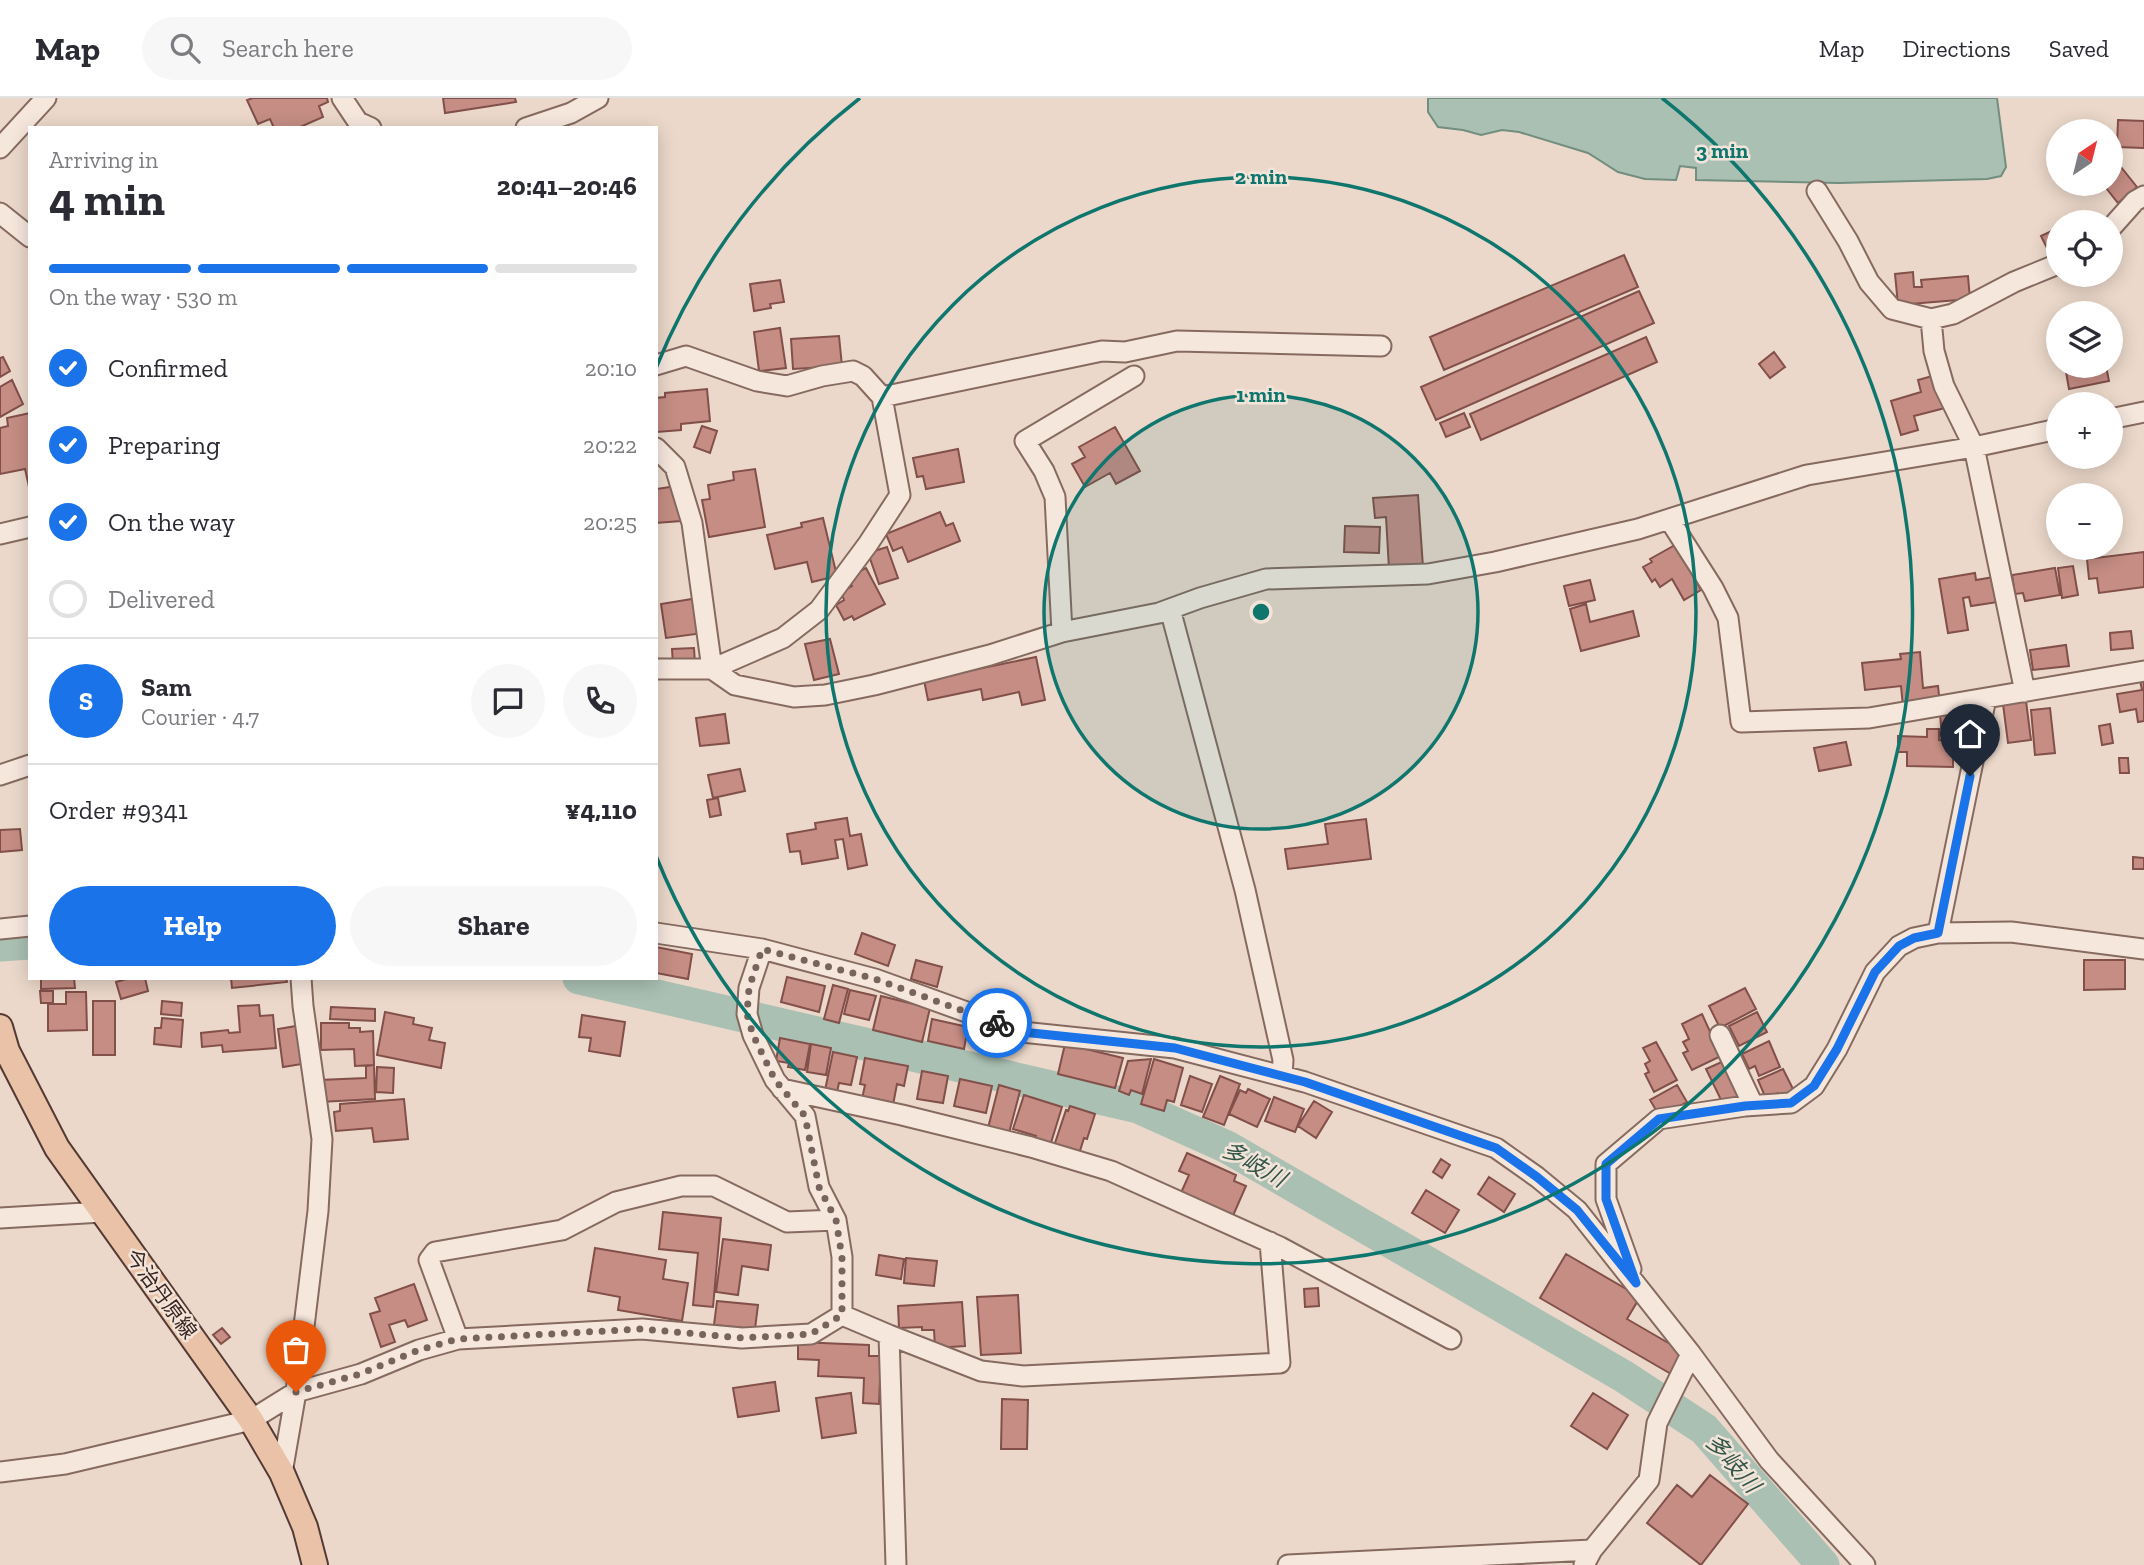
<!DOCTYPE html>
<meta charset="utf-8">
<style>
:root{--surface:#fff;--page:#f7f7f7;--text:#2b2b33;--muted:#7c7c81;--line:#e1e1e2;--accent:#1a73e8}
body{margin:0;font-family:"Zilla Slab","Noto Sans JP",serif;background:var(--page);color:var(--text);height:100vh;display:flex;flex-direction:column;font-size:26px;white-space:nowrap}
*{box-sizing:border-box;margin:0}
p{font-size:23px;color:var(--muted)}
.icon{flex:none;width:38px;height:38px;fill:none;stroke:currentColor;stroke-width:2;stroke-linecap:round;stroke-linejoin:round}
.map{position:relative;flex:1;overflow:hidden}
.side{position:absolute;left:28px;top:28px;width:630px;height:854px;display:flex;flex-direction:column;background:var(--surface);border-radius:0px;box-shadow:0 4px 18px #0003}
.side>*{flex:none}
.needle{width:46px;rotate:35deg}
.controls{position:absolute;left:2046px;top:21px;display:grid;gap:14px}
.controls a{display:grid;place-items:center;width:77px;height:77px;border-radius:50%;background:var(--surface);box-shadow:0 4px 18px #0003;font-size:35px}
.pin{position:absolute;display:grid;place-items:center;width:60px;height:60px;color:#fff;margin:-72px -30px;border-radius:50% 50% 50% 0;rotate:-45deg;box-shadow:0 0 7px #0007}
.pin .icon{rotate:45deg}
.courier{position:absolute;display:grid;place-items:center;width:70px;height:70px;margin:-35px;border:5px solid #1a73e8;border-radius:50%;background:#fff;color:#222;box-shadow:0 2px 9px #0007}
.summary em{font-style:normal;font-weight:700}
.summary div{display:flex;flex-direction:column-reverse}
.summary{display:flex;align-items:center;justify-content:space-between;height:119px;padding:0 21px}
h1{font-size:46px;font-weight:700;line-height:52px}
.bar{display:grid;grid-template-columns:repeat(4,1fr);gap:10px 7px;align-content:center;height:84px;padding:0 21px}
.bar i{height:9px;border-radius:5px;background:var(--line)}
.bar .current{background:var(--accent)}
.bar p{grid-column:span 4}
.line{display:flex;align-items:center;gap:18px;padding:0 21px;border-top:2px solid var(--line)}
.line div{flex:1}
.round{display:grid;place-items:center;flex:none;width:74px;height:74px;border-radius:37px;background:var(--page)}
ol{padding:0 21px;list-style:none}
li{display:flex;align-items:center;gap:21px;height:77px}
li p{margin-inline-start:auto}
li .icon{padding:7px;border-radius:50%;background:var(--accent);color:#fff;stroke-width:4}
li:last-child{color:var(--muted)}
li i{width:38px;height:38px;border:4px solid var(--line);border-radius:50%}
.cta{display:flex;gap:14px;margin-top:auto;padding:14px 21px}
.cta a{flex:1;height:80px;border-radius:42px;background:var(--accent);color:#fff;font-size:28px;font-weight:700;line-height:80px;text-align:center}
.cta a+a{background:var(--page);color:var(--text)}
header{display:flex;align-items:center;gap:42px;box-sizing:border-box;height:98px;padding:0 35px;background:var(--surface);border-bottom:2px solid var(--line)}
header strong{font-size:33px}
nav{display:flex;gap:38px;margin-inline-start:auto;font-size:24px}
.search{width:490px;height:63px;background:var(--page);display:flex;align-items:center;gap:18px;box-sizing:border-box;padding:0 24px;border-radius:38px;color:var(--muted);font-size:26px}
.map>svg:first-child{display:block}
.water{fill:#aac0b3;stroke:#718e7f;stroke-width:2}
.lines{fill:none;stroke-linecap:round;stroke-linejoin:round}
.river{stroke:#aac0b3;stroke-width:33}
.building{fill:#c58d84;stroke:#824f49;stroke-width:2}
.minor-casing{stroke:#866a60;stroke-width:23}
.major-casing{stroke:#543a34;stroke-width:28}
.minor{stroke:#f6e7dd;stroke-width:19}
.major{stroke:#e9c2a7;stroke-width:24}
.done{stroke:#77645d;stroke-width:7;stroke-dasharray:0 12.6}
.route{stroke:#1a73e8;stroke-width:9}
.ring{fill:none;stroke:#0f766e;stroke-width:3.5}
.labels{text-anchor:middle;stroke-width:5;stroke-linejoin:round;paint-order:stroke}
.street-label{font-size:21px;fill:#382622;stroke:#f3e4d9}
.water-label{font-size:23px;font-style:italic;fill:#33564a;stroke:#f3e4d9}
.centre{fill:#0f766e;stroke:#f3e4d9;stroke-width:3.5}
.ring-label{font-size:21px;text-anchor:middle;font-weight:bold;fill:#0f766e;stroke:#f3e4d9;stroke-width:5;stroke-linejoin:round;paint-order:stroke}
</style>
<header>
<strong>Map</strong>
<div class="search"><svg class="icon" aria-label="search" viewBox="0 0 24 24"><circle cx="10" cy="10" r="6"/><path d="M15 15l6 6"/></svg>Search here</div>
<nav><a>Map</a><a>Directions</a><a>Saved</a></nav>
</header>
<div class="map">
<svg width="2144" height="1467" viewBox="0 0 2144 1467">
<rect width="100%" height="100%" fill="#ebd8ca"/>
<!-- water -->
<path class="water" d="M1428,0H1997L2006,69L2001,78L1987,81L1839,85L1696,82V70L1680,68L1676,82L1645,81L1618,74L1588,55L1519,34L1502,32L1481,37L1463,32L1438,29L1428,14Z"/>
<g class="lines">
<!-- river -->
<path class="river" d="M0,847L30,845
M579,880L1138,1009L1227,1049L1623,1278L1704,1331L1823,1467"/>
</g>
<!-- building -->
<path class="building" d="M253,0H327L328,4L319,8L323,19L298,30H274L270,21L258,26L247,2Z
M443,0H515L516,4L445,15Z
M2118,22L2144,23V50L2117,49Z
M2117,64L2137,89L2118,105L2103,86H2110V69Z
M2058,130V159L2053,162L2041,138Z
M1624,157L1638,189L1444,272L1430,239Z
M1913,174L1914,189H1922L1921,182L1968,178L1970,201L1898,207L1895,176Z
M780,182L784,204L770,206L771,210L754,213L750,186Z
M1639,193L1654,225L1436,322L1421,289Z
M780,230L786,270L759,273L754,234Z
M839,238L842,268L793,271L791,241Z
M1646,239L1657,264L1481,342L1470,316Z
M1774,254L1785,269L1770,280L1759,266Z
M3,259L10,273L0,279V260Z
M2065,268H2106L2109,283L2069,291Z
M1936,277L1945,310L1914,318L1918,332L1901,337L1891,303L1921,294L1918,282Z
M12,282L23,306L0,319V289Z
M707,291L710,323L681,326V332L657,334L656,300L665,299V295Z
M30,315V393L25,371L0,376V330L8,328L7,320Z
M1464,315L1470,329L1446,339L1440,325Z
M702,328L717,333L710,355L694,349Z
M1115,329L1140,373L1116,386L1110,375L1085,389L1072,366L1085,359L1079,349Z
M958,351L964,384L926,391L923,378L917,379L913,360Z
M755,371L765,429L709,439L702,402L710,401L708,387L734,382L733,374Z
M677,388L681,423L656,425V391Z
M1418,397L1423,469L1389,471L1386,419L1375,420L1373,400Z
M940,414L946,428L953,425L960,443L908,464L902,449L893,453L886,436Z
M823,420L837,478L812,484L807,464L775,471L767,437L802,429L801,425Z
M1345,428L1380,429L1379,455L1344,454Z
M1675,447L1701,492L1684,502L1672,481L1660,489L1655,481L1652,484L1643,469L1652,464L1650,461Z
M887,449L898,480L879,486L868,455Z
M2144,454V489L2099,495L2097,480L2089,481L2087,461Z
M2073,468L2078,497L2062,500L2058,470Z
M866,470L885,506L854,522L852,518L844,522L836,507L844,502L841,494L852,488L848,479Z
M2055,470L2060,497L2025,503L2023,495L2015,496L2012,477Z
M1975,475L1976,482L1994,479L1998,504L1971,508L1969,499L1963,500L1968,532L1948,535L1939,481Z
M1590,482L1595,502L1569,508L1564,488Z
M698,500L704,535L666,540L661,506Z
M1586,506L1590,524L1633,513L1639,538L1581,553L1570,511Z
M2131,533L2133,550L2111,552L2110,535Z
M830,541L839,576L814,582L805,546Z
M2066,547L2069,568L2033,572L2030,552Z
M694,550L695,566L673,567L672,551Z
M1920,554L1923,590L1938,588L1940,606L1903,609L1901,588L1865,592L1862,565L1901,561L1900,556Z
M1036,559L1045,602L1022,607L1019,594L983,602L981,591L928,602L924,582Z
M2144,581V623L2138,624L2136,611L2120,614L2117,596L2142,592L2140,582Z
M2026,603L2031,642L2008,645L2003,606Z
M2050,610L2055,655L2035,657L2031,612Z
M1969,613L1971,636L1942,639L1940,616Z
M725,616L729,645L700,648L696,620Z
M2110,626L2113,645L2102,647L2099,628Z
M1927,631H1939V642L1953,643V669L1907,668V654H1898V638L1927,639Z
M1846,644L1851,667L1819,673L1814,650Z
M2119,660H2128L2129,675H2120Z
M740,671L745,693L713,700L708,677Z
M718,700L721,717L710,719L707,702Z
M847,720L850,738L861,736L867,767L848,771L843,741L835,742L838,760L802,766L800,753L790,754L787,736L816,731L815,725Z
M1366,721L1371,761L1288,771L1285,751L1328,746L1325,726Z
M20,731L22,752L0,754V732Z
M2133,759L2144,760V771H2133Z
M862,835L895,847L888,868L855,856Z
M656,849L692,856L688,881L656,875Z
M916,862L942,869L937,889L911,881Z
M2084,862H2125V891L2084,892Z
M787,879L825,888L819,914L781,904Z
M41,880H74L75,890L41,891Z
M130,880H145L148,893L121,901L116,884Z
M231,880H286L287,884L232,890Z
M833,887L848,891L839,925L824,921Z
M1745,890L1756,911L1720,930L1709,908Z
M850,892L876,898L869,922L844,916Z
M40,893H53V905H41Z
M66,894H86L87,932L48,933V906H66Z
M881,898L930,910L922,944L873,932Z
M93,903H115V957H93Z
M162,903L182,905L181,918L161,916Z
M259,907L260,918L273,917L276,950L223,954L222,947L202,949L201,935L228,932L229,935L240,934L238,908Z
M331,909L375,911V923L330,921Z
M385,914L414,920L413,926L432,930L429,942L445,945L441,970L377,957Z
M1757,914L1767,934L1739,948L1729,928Z
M1702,916L1721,958L1692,972L1683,955L1688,953L1683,944L1689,941L1682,926Z
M582,917L625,924L620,958L589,953L591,940L579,939Z
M162,920L183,922L181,949L154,946L155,930H161Z
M932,921L968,929L964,951L928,943Z
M321,925H349V930H360V934L373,933L374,967L355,968L354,951L321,952Z
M296,928L302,966L283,969L278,931Z
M780,940L810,946L805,972L788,969L789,965L776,963Z
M1769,943L1780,969L1759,978L1755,968L1749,971L1742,956Z
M1656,944L1677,982L1654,994L1645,976L1649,974L1645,966L1650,963L1643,950Z
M811,946L831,950L826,977L807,974Z
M1065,946L1123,960L1115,990L1058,976Z
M833,954L857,959L851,987L839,985L836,999L824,997Z
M865,960L908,968L904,988L897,986L893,1007L862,1001L865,987L860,986Z
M1151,961L1142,996L1131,992L1129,997L1119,993L1128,963Z
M1154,961L1183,970L1174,1004L1167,1002L1164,1013L1141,1006Z
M1726,962L1743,997L1723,1006L1706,971Z
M374,967L375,1001L320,1004L319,982L366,980V968Z
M377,969L394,970L393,995L376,994Z
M1783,971L1795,995L1781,1001L1778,995L1766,1001L1758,982Z
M922,973L948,978L943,1005L917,1001Z
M1190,978L1212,986L1202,1014L1181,1007Z
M1220,978L1240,986L1224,1027L1203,1019Z
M960,981L992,988L986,1015L954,1008Z
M999,987L1020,993L1009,1035L988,1030Z
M1677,987L1687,1004L1660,1019L1650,1002Z
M1248,991L1270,1001L1257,1029L1229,1016L1240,992L1246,995Z
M1024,997L1062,1009L1050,1048L1034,1044L1036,1038L1013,1031Z
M1274,999L1304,1011L1295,1034L1265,1023Z
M404,1001L408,1041L374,1044L372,1030L336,1033L334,1014L340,1013V1006Z
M1314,1003L1332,1014L1316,1040L1298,1028Z
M1070,1008L1095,1016L1087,1041L1084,1040L1079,1056L1054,1048L1066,1012L1068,1013Z
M1187,1055L1236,1077L1234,1083L1246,1088L1232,1120L1180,1097L1189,1077L1179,1073Z
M1441,1061L1450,1067L1442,1080L1433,1074Z
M1489,1079L1515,1096L1504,1114L1478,1096Z
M1426,1092L1459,1112L1445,1135L1412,1115Z
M663,1114L721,1120L713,1209L693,1207L698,1155L659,1151Z
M723,1141L771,1147L768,1172L742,1168L738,1197L716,1194Z
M595,1150L666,1162L663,1181L688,1185L682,1223L618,1212L620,1199L588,1193Z
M1566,1156L1640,1199L1627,1221L1684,1254L1671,1276L1540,1200Z
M879,1157L904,1161L901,1181L876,1177Z
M906,1160L937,1163L934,1188L904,1185Z
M414,1186L427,1222L408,1229L405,1222L389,1227L395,1244L381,1249L370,1216L380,1213L375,1200Z
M1318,1190L1319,1208L1305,1209L1304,1191Z
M1018,1197L1021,1255L981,1257L977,1199Z
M717,1203L758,1207L755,1231L714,1227Z
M962,1204L965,1248L935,1250L934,1232H922V1229L899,1230L898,1208Z
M222,1230L230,1239L221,1246L213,1237Z
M798,1244L869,1247V1258H881L879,1306L863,1305L864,1280L818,1278L819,1262L798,1261Z
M775,1284L779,1313L738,1319L733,1290Z
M851,1295L856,1335L822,1340L816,1300Z
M1593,1295L1628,1317L1607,1351L1571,1328Z
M1002,1301L1028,1302L1027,1351H1001Z
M1710,1377L1748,1406L1701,1467L1647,1425L1677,1387L1692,1399Z"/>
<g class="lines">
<defs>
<path id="minor" d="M342,0L358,24L371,30
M526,30L571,15L598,0
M0,50L46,0
M1817,93L1848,143L1869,184L1892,211L1931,221L1953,216L2014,184L2058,166
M0,115L30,139
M2110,131L2135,103L2144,98
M1931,221L1934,253L1944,288L1974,349L2025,594
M656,267L686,258L757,283L787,288L822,278L853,273L863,278L882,299
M2110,321L2144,314
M656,350L675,369L692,425L712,571L735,587L794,599L825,597L874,587L990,557L1062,534L1159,515L1200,500L1266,481L1428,476L1495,464L1638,431L1807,377L1974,349L2058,331
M1669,421L1713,490L1728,520L1741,624L1869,620L1986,600
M0,436L30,429
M1170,511L1245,792L1283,962L1282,978
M1062,534L1055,399L1044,373L1025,343L1134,278
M656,571H712L783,540L819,512L868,446L900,397L882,299L1102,253L1125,254L1177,243L1381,248
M0,677L30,667
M0,831L30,828
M656,835L762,851L875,881L1022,934L1175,950L1305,984L1496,1050L1537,1079L1577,1112L1691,1256L1769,1362L1865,1467
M1938,835L1986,600L2144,573
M762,851L749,890L747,916L753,937L775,982L805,1018L819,1089L836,1122L842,1159V1217
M1720,937L1753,1007
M782,991L902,1017L1031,1049L1111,1073L1280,1149L1451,1241
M0,1120L102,1114
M1631,1171L1606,1101V1066L1659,1021L1745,1008L1791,1005L1814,988L1837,951L1875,874L1899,848L1914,840L1938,835L2011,834L2144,851
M842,1217L889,1237L896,1467
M889,1237L981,1273L1023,1278L1280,1265L1270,1144
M458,1241L429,1162L435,1154L562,1132L616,1104L681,1088H714L787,1124L836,1122
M0,1374L65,1366L251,1322L296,1294L361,1276L419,1252L458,1241L642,1231L742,1240L811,1236L842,1217
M282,1375L296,1294L318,1113L322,1041L303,908L301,880
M1288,1467L1592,1452
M1584,1467L1592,1452L1649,1382L1657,1325L1691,1256"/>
<path id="major" d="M0,929L7,953L57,1050L251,1322L282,1375L305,1429L315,1467"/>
</defs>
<!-- minor casing -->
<use href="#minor" class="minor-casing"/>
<!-- major casing -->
<use href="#major" class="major-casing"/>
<!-- minor -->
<use href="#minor" class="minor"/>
<!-- major -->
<use href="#major" class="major"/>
</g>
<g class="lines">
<!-- done -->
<path class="done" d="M296,1294L360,1276L419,1252L458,1241L642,1231L742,1240L811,1236L842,1217V1159L836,1122L819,1089L805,1018L775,982L753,937L747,916L749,890L762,851L875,881L997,925"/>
<!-- route -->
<path class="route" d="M997,925L1022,934L1175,950L1305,984L1496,1050L1537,1079L1577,1112L1636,1185L1606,1101V1066L1659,1021L1745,1008L1791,1005L1814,988L1837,951L1875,874L1899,848L1914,840L1938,835L1970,678"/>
</g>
<!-- distance rings -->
<circle cx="1261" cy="514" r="217" fill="#0f766e" fill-opacity=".12"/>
<g class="ring">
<circle cx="1261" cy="514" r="217"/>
<circle cx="1261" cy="514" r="435"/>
<path d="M656 270A652 652 0 0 1 860 0M1662 0A652 652 0 1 1 656 758"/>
</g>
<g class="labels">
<!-- street labels -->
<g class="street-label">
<text transform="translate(161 1196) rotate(54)" y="7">今治丹原線</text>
</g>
<!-- water labels -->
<g class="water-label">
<text transform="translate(1254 1066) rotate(29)" y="8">多岐川</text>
<text transform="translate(1733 1365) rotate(49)" y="8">多岐川</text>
</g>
</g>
<circle cx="1261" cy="514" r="10" class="centre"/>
<g class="ring-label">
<text x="1722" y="60">3 min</text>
<text x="1261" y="86">2 min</text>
<text x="1261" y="304">1 min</text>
</g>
</svg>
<div class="controls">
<a><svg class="needle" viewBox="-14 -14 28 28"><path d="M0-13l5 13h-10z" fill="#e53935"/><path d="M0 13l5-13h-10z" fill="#7c7c81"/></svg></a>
<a><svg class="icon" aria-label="locate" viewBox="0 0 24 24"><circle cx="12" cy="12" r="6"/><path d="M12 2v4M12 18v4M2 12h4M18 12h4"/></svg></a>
<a><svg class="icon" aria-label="layers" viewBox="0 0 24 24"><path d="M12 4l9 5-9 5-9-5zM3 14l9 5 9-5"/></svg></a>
<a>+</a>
<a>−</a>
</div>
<div class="pin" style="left:296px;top:1294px;background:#ea580c"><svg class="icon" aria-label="bag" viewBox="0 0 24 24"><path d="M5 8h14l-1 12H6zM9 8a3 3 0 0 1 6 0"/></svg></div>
<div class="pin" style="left:1970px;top:678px;background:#1f2937"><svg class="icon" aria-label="home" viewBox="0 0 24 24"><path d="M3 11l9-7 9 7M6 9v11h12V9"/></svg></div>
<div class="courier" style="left:997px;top:925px"><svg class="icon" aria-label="bike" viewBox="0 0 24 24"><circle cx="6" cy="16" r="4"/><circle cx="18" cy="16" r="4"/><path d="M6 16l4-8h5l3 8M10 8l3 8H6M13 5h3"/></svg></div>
<section class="side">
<div class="summary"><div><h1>4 min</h1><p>Arriving in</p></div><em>20:41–20:46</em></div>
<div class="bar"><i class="current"></i><i class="current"></i><i class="current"></i><i></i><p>On the way · 530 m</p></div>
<ol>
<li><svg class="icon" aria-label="check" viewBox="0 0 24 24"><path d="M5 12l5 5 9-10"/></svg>Confirmed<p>20:10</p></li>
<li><svg class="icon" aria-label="check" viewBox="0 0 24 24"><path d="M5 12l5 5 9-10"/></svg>Preparing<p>20:22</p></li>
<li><svg class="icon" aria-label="check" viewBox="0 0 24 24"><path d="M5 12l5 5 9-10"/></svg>On the way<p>20:25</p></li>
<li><i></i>Delivered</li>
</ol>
<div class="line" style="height:126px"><b class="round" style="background:var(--accent);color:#fff">S</b><div><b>Sam</b><p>Courier · 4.7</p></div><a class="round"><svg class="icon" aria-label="chat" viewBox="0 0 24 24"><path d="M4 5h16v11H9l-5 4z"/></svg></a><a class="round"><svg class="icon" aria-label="phone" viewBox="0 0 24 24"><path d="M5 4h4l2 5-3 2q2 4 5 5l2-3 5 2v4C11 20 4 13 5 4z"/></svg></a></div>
<div class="line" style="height:91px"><div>Order #9341</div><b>¥4,110</b></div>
<div class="cta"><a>Help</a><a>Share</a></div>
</section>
</div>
